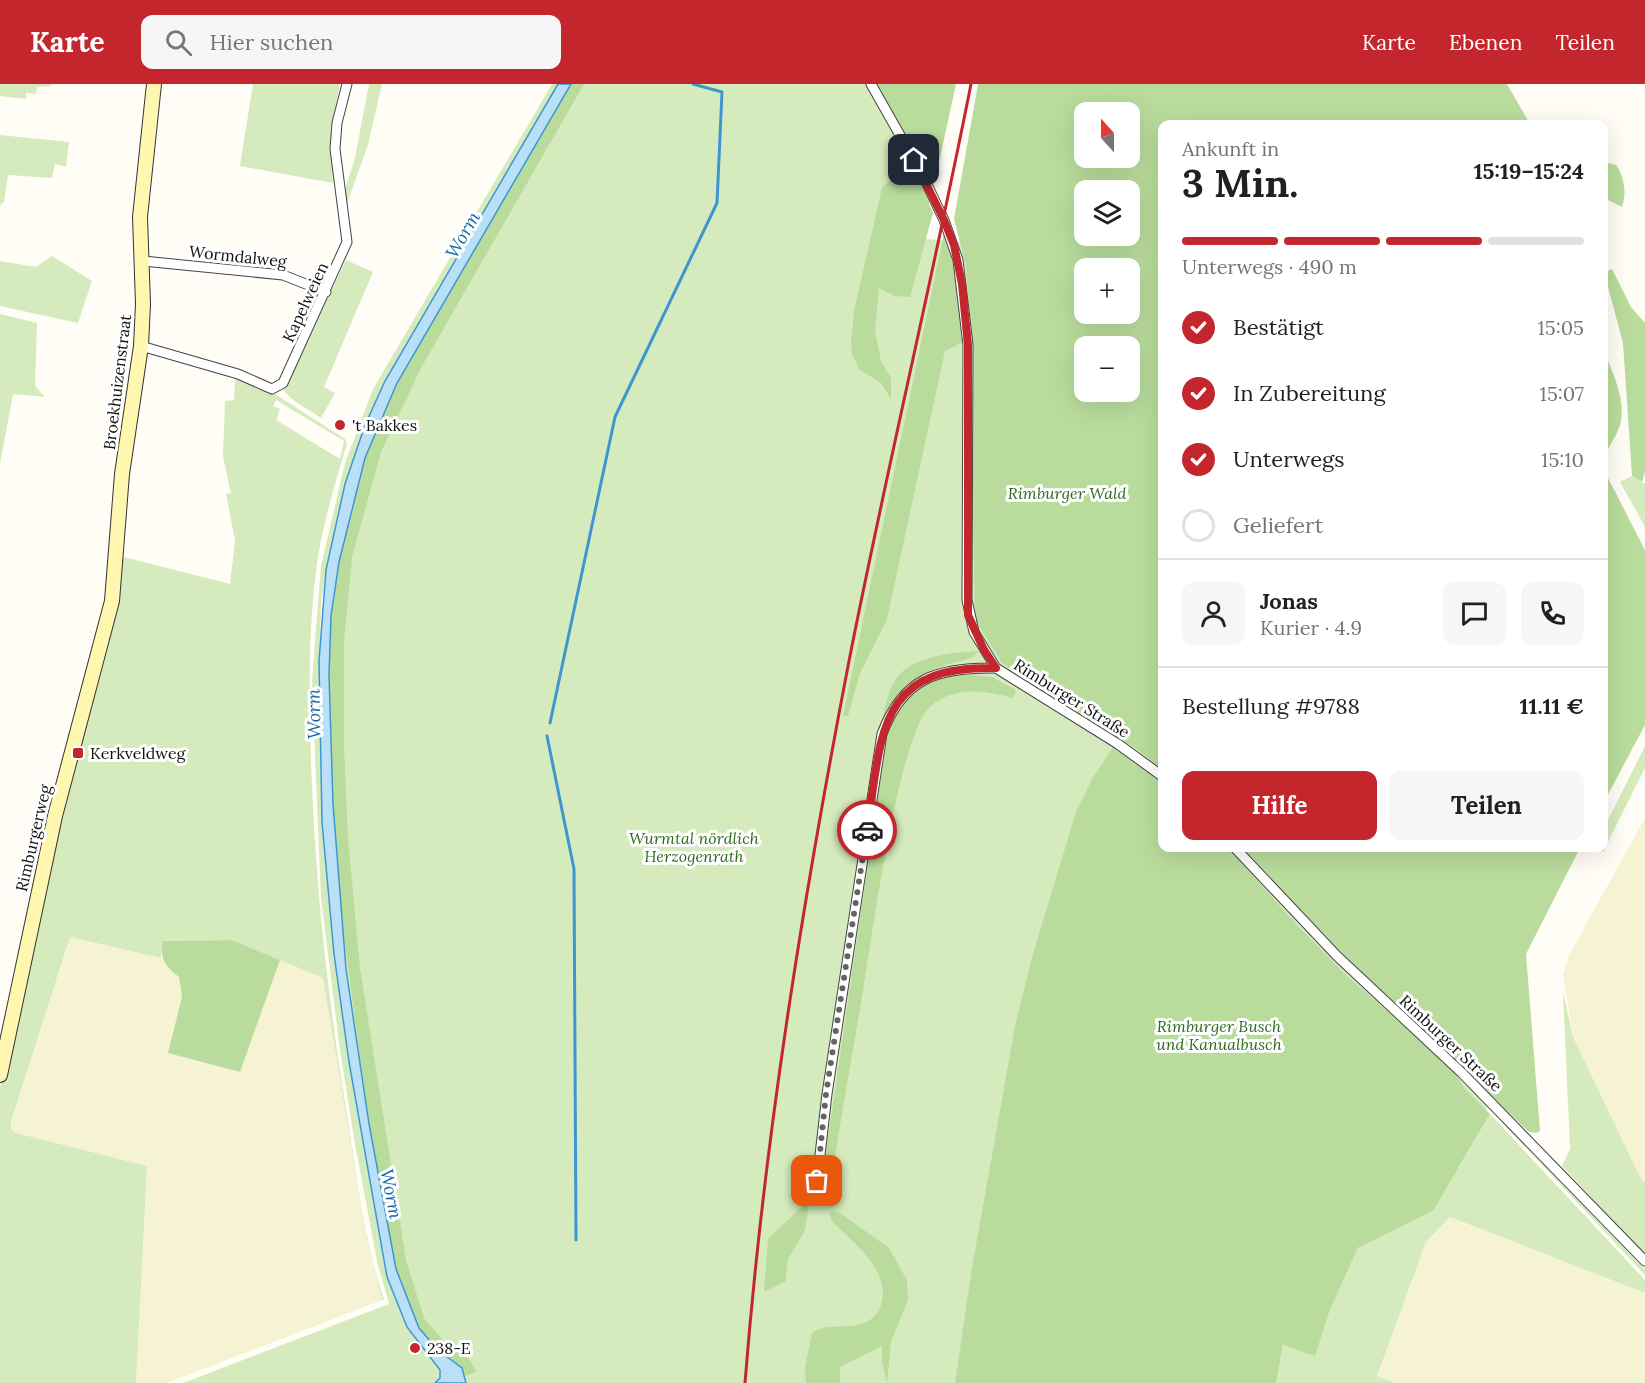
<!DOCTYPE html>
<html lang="de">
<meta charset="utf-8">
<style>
:root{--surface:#fff;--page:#f6f6f6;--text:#202124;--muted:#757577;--line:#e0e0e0;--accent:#c4262e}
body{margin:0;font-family:Lora,serif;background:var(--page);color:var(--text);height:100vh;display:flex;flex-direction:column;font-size:22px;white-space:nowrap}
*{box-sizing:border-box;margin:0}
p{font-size:20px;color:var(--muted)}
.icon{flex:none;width:33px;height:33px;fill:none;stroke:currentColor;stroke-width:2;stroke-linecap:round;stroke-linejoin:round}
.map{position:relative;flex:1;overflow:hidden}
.drawer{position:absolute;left:1158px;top:36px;width:450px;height:732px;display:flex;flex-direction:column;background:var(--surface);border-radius:12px;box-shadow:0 6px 24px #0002}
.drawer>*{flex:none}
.needle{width:39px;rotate:339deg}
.buttons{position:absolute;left:1074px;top:18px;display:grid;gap:12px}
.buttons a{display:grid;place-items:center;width:66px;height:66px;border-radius:12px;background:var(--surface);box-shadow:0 6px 24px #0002;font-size:30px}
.pin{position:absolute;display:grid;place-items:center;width:51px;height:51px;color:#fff;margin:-26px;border-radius:12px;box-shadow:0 3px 9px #0006}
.courier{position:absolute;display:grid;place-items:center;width:60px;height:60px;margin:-30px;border:4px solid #c4262e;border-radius:50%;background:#fff;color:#222;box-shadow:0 2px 8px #0007}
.head em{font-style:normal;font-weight:700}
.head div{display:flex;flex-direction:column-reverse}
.head{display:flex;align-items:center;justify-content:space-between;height:102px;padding:0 24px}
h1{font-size:39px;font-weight:700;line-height:45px}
.bar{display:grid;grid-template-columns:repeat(4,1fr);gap:9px 6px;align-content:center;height:72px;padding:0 24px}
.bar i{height:8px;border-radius:4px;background:var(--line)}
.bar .selected{background:var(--accent)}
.bar p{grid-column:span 4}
.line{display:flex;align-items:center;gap:15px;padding:0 24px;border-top:2px solid var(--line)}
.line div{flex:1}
.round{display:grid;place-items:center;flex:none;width:63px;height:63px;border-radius:12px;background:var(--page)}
ol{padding:0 24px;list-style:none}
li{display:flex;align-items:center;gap:18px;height:66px}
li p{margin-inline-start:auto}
li .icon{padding:6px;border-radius:50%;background:var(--accent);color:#fff;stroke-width:4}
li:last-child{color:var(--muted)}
li i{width:33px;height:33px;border:3px solid var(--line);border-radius:50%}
.cta{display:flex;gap:12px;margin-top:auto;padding:12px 24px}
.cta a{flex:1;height:69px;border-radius:12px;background:var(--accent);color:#fff;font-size:24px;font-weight:700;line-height:69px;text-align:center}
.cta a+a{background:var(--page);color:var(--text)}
header{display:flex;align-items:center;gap:36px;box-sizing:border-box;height:84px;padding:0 30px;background:var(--accent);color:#fff}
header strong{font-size:28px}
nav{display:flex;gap:33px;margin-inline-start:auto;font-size:21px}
.search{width:420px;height:54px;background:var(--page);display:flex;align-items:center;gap:15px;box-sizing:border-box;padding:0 21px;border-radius:12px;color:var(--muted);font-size:22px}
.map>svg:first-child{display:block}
.farmland{fill:#f6f3d4}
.green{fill:#d5ebbd;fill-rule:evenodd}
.forest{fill:#b9dc9c;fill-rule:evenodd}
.water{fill:#b9e0f7;stroke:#3f96cf;stroke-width:1.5}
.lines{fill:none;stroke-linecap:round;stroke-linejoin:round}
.stream{stroke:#3f96cf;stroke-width:3}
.street-casing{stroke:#444;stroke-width:11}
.secondary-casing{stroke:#333;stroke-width:16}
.street{stroke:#fff;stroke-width:9}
.secondary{stroke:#fff6b0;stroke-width:14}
.rail{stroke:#c4262e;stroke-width:3}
.done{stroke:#646461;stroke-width:6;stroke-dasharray:0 10.8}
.route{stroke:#c4262e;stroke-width:8}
.poi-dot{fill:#c4262e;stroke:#fff;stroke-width:2}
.labels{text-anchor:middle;stroke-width:6;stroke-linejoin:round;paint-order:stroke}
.street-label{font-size:16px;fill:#111;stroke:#fff}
.poi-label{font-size:16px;fill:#111;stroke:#fff;text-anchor:start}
.park-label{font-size:16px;font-style:italic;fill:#2f6b1f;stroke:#fff}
.water-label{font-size:18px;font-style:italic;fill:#1768a6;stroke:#fff}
</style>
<header>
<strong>Karte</strong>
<div class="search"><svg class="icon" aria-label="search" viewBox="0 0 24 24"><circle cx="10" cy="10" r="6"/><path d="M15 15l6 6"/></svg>Hier suchen</div>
<nav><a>Karte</a><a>Ebenen</a><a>Teilen</a></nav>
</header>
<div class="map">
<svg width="1645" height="1299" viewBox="0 0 1645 1299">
<rect width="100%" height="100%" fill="#fffdf5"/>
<!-- farmland -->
<path class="farmland" d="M1645,734V1097H1642L1573,953L1563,891L1569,871Z
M70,853L161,874L166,882L179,893L182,913L169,968L240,988L280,876L323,894L367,1156L382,1216L167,1299H136L147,1082L16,1049L11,1046V1039Z
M1450,1133L1645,1209V1299H1396L1377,1292L1426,1158Z"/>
<!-- green -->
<path class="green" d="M0,0H51V2L37,3L36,10L26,9V15L0,12Z
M253,0H340L331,45L333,99L240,82Z
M369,0H382L368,61L345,125L343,111L355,74Z
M552,0H558L385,297L359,357L345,400L326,484L321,519L319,577L322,738L334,870L349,978L387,1193L407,1243L439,1285L440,1294L435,1299H183L389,1220L377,1177L355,1060L340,966L321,814L312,597L321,482L345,379L373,305Z
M564,0H880C897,26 936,71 933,101C931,119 923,138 916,154L1162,175V764H1568L1518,869L1525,1036L1496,1025L1645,1185V1191L1488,1023L1477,1034L1458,1085L1490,1030L1645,1196V1209L1450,1133L1426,1158L1377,1292L1396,1299H1276L1283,1261L1315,1271L1330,1226L1358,1164L1433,1127L1277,1130L1264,1299H458L398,1215L338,865L324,598L343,428ZM1084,184H1130V230H1084ZM1084,262H1130V308H1084Z
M0,51L69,58L66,83L55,80L52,94L8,91L4,118L0,121Z
M52,172L92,197L78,239L0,222V177L36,183Z
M346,176L373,188L324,303L335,309L321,334L293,316L283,306Z
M0,230L37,239L35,302L45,313L13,310L0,380Z
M235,293L272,308L345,355L347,360C335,399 323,439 317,479C308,545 309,611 311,678C315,795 327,909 346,1025C357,1088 363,1155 384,1216H382L367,1156L323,894L232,856L162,857L161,874L70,853L11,1038V1045L16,1049L147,1082L136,1299H0V1004L41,811L120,472L230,500L235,457L226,409L231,410L223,372L225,317L234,316ZM276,316L344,357L340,375L276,336L280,325L273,322Z
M1632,392L1645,400V443L1620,398Z
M1645,662V684L1603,768L1600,764H1604V744Z
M1563,907L1573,953L1642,1097H1645V1171L1562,1082L1570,1065Z"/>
<!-- forest -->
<path class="forest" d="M571,0H584L421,284L381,368L352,473L344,557V663L348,754L360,884L406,1176L424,1234L449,1263L452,1261L466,1271L477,1288L464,1292L462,1284L438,1266L419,1244L399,1199L369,1040L341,831L333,720L329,591L331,532L339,478L365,374L397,299Z
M874,0H956L938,83L928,91Z
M978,0H1507L1530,40H1162V685L1138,666L1002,579L975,536L969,226L966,182L954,135ZM1084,28H1130V74H1084ZM1084,106H1130V152H1084ZM1084,184H1130V230H1084ZM1084,262H1130V308H1084Z
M910,77L933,129L910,213L895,212L879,204L875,247L881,277L891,294V315L881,299L859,285L852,270L851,258L854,227L882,104Z
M1604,78L1616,81C1624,92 1627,109 1622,123L1604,114Z
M944,149L956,188L963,258L945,267L887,535L860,589L848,632H843Z
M1612,185L1631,223L1645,239V388L1642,398L1632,392L1623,259L1604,188Z
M1604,267C1613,289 1628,320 1619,344C1615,354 1608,364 1604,374Z
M1604,374L1608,394L1645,466V641L1604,718Z
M979,567C970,577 962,576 949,580C911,592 898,605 881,641C885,626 887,608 896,595C911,572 954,568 979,567Z
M958,590L992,593L1016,606L1013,614C987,607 954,601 931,622C898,651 872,855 863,907C852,972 840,1038 830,1104L823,1089L887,649C902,616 921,596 958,590Z
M1114,662L1162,698V764H1228L1297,841L1343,888L1453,986L1465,1005L1490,1030L1433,1127L1358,1164L1330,1226L1315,1272L1283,1261L1276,1299H955L972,1184L1015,942L1032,873L1076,728L1093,693Z
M1242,764H1580L1526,870L1540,1047L1536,1049L1529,1048L1366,894Z
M232,856L280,876L240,988L168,969L182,913L179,893C164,880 161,878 162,857Z
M810,1115L805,1146L787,1177L786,1197L764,1208L768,1155Z
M833,1128L840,1129L889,1164L907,1196L908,1216L891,1257L887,1299L882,1278V1262L840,1283V1299H806L805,1283L812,1249C821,1240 844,1244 857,1241C869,1239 877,1232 881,1221C892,1186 852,1158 831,1136L830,1129Z"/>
<!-- water -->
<path class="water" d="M558,0H571L397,299L365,374L339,478L331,532L329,591L333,720L346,885L369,1040L396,1185L419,1244L438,1266L462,1284L466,1299H435L440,1294V1286L407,1243L387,1193L349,978L334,870L322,738L319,577L326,486L345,400L365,341L385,297Z"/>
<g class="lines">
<!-- stream -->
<path class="stream" d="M550,639L615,333L717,119L722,8L693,0
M547,652L574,785L576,1156"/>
<defs>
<path id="street" d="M871,0L923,92L944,136L958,176L968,261L967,516L974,548L996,584L1118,660L1162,692
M143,177L283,191L326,208
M141,262L238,290L272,305L283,299L347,158L335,65L337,39L347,0
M1235,764L1337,872L1462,989L1645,1177
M817,1097L827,1010L882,650C903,593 939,583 996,584"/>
<path id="secondary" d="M0,991L55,732L112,517L122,390L141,262L143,220L140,133L154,0"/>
</defs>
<!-- street casing -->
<use href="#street" class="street-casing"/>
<!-- secondary casing -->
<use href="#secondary" class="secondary-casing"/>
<!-- street -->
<use href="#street" class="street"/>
<!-- secondary -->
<use href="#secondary" class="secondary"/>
<!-- rail -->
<path class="rail" d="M745,1299C764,1057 803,816 849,577C887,384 933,193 971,0"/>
</g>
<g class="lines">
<!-- done -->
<path class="done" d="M817,1097L826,1010L867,746"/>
<!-- route -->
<path class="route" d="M867,746C882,651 876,581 996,584L984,566L968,531V261L962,200L954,161L944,136L914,76"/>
</g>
<!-- markers -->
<g class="poi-dot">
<circle cx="340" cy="341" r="6"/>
<rect x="72" y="663" width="12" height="12" rx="3"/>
<circle cx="415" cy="1264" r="6"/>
</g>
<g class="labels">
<!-- street labels -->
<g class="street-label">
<text transform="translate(238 172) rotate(6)" y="6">Wormdalweg</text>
<text transform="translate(305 218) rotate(-65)" y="6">Kapelweien</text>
<text transform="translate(117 298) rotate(-83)" y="6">Broekhuizenstraat</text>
<text transform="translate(1072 614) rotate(32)" y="6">Rimburger Straße</text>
<text transform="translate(33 754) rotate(-77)" y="6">Rimburgerweg</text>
<text transform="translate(1451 959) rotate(43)" y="6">Rimburger Straße</text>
</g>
<!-- poi labels -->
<g class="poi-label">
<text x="352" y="347">'t Bakkes</text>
<text x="90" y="675">Kerkveldweg</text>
<text x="427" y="1270">238-E</text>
</g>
<!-- park labels -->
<g class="park-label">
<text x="1067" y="415">Rimburger Wald</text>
<text x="694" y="760">Wurmtal nördlich<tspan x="694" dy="18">Herzogenrath</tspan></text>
<text x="1219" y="948">Rimburger Busch<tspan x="1219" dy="18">und Kanualbusch</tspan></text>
</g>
<!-- water labels -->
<g class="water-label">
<text transform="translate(463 151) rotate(-60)" y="6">Worm</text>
<text transform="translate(314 630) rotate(-91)" y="6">Worm</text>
<text transform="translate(391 1110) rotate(79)" y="6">Worm</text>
</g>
</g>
</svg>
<div class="buttons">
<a><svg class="needle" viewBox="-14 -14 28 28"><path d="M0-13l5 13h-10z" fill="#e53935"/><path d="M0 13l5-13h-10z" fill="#757577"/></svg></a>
<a><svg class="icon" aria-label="layers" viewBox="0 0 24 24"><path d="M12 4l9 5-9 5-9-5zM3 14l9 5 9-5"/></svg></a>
<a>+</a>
<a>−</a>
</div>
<div class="pin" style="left:817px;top:1097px;background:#ea580c"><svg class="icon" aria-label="bag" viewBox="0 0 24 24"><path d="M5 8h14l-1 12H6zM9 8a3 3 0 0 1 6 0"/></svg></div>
<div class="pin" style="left:914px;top:76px;background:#1f2937"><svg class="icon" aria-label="home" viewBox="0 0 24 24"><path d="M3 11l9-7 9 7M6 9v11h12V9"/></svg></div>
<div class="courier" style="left:867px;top:746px"><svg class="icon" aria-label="car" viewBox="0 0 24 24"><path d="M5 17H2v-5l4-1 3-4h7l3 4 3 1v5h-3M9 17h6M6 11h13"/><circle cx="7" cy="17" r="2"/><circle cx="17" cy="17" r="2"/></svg></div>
<section class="drawer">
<div class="head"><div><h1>3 Min.</h1><p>Ankunft in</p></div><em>15:19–15:24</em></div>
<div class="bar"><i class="selected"></i><i class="selected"></i><i class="selected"></i><i></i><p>Unterwegs · 490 m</p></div>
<ol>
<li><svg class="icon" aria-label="check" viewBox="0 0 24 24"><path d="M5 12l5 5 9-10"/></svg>Bestätigt<p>15:05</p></li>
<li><svg class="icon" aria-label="check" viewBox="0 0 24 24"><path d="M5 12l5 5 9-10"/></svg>In Zubereitung<p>15:07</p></li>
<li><svg class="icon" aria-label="check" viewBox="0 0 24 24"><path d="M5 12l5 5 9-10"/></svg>Unterwegs<p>15:10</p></li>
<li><i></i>Geliefert</li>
</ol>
<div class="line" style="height:108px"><a class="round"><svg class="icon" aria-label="person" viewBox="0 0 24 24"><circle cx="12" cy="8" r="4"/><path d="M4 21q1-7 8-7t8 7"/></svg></a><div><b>Jonas</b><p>Kurier · 4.9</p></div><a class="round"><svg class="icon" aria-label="chat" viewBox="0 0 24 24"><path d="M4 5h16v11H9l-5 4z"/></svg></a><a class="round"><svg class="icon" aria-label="phone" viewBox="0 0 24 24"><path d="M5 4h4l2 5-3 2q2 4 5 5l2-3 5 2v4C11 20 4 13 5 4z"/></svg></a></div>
<div class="line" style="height:78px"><div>Bestellung #9788</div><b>11.11 €</b></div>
<div class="cta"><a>Hilfe</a><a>Teilen</a></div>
</section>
</div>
